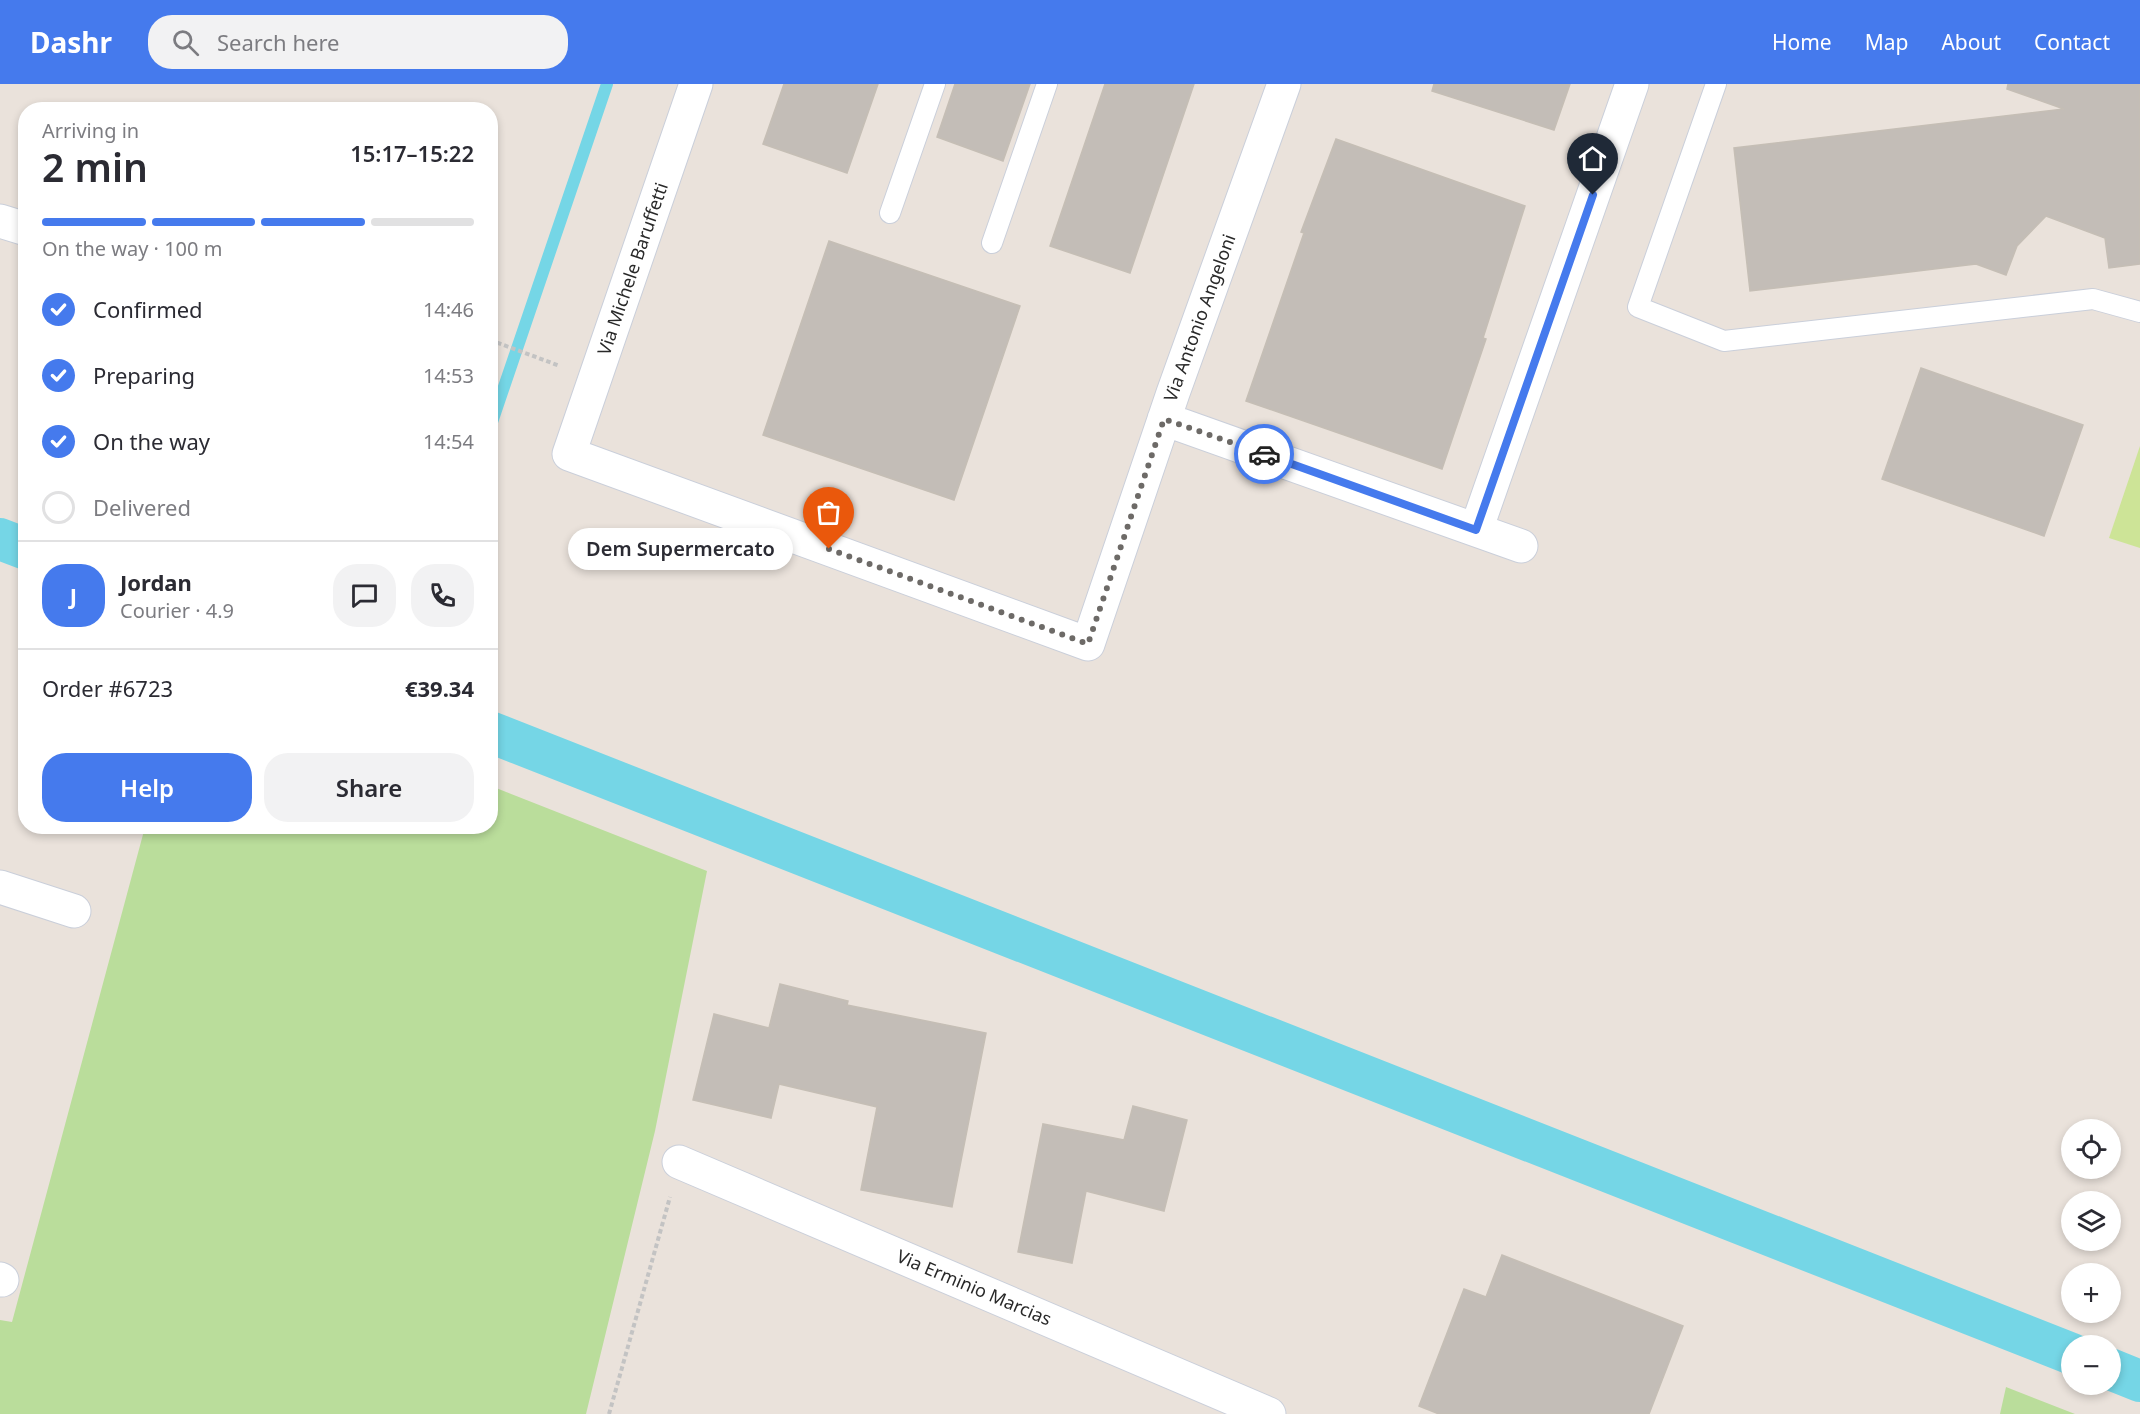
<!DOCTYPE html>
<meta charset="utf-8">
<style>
:root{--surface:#fff;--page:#f2f2f3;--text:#2b2b33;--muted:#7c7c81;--line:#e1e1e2;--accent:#457aed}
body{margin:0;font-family:"Noto Sans",sans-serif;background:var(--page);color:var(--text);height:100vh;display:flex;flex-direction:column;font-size:22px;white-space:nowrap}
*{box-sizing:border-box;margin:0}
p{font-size:20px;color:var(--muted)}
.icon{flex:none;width:33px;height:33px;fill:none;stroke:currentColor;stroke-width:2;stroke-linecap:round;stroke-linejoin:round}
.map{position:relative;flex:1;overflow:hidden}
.sheet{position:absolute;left:18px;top:18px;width:480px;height:732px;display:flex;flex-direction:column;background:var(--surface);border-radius:24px;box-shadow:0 3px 9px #0003}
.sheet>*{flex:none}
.tools{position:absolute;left:2061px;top:1035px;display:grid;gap:12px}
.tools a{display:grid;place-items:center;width:60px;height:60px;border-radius:50%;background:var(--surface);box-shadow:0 3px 9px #0003;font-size:30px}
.pin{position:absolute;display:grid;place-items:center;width:51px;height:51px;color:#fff;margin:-62px -26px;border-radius:50% 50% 50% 0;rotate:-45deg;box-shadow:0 0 6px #0007}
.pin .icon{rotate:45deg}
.courier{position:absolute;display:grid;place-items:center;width:60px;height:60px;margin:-30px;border:4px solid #457aed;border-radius:50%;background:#fff;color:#222;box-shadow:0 2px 8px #0007}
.bubble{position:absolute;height:42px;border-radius:21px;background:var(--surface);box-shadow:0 3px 9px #0003;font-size:20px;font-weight:600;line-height:42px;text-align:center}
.overview em{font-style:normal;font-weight:600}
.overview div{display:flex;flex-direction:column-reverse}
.overview{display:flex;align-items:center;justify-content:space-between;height:102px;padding:0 24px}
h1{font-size:39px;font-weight:600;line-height:45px}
.bar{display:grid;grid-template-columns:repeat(4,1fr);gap:9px 6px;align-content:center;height:72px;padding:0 24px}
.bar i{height:8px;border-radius:4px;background:var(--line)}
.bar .selected{background:var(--accent)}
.bar p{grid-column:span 4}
.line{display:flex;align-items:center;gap:15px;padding:0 24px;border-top:2px solid var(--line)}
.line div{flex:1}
.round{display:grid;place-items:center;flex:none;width:63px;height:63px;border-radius:24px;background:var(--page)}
ol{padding:0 24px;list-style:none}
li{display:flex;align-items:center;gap:18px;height:66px}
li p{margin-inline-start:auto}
li .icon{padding:6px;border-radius:50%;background:var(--accent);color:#fff;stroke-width:4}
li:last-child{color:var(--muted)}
li i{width:33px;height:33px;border:3px solid var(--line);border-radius:50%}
.primary-button{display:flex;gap:12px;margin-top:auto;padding:12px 24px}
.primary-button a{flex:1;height:69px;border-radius:24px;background:var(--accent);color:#fff;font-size:24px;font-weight:600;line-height:69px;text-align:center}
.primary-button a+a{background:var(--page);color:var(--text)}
header{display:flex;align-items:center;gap:36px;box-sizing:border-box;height:84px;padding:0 30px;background:var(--accent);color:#fff}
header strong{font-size:28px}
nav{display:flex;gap:33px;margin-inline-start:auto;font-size:21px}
.search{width:420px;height:54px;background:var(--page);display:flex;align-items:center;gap:15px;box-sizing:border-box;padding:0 21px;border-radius:24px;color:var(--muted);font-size:22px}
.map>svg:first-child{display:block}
.green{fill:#badd9b}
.pitch{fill:#cde497}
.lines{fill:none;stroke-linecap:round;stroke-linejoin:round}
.stream{stroke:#75d6e6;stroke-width:12}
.canal{stroke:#75d6e6;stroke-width:42}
.building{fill:#c3bdb7;stroke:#c5beb5;stroke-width:1.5}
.lane-casing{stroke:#cacfda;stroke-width:22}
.street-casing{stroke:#cacfda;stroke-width:35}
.path{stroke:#c3c3c3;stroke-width:4;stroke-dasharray:4.5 3;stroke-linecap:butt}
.lane{stroke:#fff;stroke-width:20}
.street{stroke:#fff;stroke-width:33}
.done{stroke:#6d6a67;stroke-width:6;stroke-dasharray:0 10.8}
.route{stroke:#457aed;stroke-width:8}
.labels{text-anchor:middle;stroke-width:4.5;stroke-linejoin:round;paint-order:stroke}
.street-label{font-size:18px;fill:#292929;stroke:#fff}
</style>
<header>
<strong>Dashr</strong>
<div class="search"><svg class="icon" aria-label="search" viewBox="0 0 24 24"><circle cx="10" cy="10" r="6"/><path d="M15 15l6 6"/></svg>Search here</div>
<nav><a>Home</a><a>Map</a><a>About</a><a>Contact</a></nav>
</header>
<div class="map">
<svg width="2140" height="1330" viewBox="0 0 2140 1330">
<rect width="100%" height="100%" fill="#eae2db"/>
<!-- green -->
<path class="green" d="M491,702L707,787L655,1047L586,1330H0V1236L12,1238L145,743L490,742Z
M2006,1303L2075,1330H2000Z"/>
<!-- pitch -->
<path class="pitch" d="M2140,362V464L2109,454Z"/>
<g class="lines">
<!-- stream -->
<path class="stream" d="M490,344L607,0"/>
<!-- canal -->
<path class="canal" d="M0,455L26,465
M490,648L2072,1270
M2110,1285L2140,1297"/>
</g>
<!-- building -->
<path class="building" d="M784,0H878L847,89L763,60Z
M955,0H1030L1003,77L937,53Z
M1105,0H1194L1130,189L1050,162Z
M1434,0H1570L1554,46L1432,7Z
M2008,0H2140V180L2109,184L2105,154L2046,132L2017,162L2006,191L1976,180L1750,207L1734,64L2064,25L2007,5Z
M1336,55L1525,122L1483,254L1486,255L1442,385L1246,317L1304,149L1301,148Z
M829,157L1020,222L954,416L763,351Z
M1921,284L2083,341L2044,452L1882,395Z
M780,900L848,917L847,921L986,949L952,1123L861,1106L877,1023L779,1000L771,1034L693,1016L714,930L769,944Z
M1133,1022L1187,1036L1164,1127L1086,1107L1072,1179L1018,1168L1043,1040L1124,1056Z
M1502,1171L1683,1242L1649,1330H1439L1419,1322L1464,1205L1486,1213Z"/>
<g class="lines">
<defs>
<path id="lane" d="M1716,0L1638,223L1724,257L2093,215L2140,228
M890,129L935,0
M992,159L1047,0"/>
<path id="street" d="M696,0L569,370L1088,560L1173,309L1284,0
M0,137L26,145
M1164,335L1521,462
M1476,446L1632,0
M0,803L74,827
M679,1078L1269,1330
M0,1195L2,1196"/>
</defs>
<!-- lane casing -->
<use href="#lane" class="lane-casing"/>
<!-- street casing -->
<use href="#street" class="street-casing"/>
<!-- path -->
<path class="path" d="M490,256L560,282
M609,1330L670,1113"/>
<!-- lane -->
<use href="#lane" class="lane"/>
<!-- street -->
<use href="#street" class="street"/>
</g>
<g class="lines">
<!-- done -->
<path class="done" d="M829,465L1088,560L1164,335L1264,370"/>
<!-- route -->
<path class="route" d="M1264,370L1476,446L1593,111"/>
</g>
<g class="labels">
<!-- street labels -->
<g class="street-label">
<text transform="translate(633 185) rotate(-71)" y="6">Via Michele Baruffetti</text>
<text transform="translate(1200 234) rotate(-70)" y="6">Via Antonio Angeloni</text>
<text transform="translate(974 1204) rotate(23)" y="6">Via Erminio Marcias</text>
</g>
</g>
</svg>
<div class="tools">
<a><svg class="icon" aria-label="locate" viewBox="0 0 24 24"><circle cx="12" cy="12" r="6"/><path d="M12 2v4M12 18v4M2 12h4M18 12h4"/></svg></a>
<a><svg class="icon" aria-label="layers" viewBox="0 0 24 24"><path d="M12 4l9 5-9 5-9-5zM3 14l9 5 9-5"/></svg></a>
<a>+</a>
<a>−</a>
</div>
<div class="pin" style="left:829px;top:465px;background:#ea580c"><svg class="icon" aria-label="bag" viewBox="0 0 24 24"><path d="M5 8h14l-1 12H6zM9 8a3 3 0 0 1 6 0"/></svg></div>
<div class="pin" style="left:1593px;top:111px;background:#1f2937"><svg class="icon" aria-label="home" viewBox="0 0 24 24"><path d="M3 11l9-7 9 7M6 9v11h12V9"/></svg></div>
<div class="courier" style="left:1264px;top:370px"><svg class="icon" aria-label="car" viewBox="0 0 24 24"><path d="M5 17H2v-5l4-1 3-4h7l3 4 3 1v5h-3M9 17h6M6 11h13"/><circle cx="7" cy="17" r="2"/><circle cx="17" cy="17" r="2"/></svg></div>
<div class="bubble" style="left:568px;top:444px;width:225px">Dem Supermercato</div>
<section class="sheet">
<div class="overview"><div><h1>2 min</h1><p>Arriving in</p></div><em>15:17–15:22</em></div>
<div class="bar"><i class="selected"></i><i class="selected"></i><i class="selected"></i><i></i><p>On the way · 100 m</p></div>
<ol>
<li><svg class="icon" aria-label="check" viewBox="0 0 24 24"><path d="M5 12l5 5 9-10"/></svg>Confirmed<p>14:46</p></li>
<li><svg class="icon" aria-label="check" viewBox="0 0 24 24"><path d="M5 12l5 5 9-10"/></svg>Preparing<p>14:53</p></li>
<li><svg class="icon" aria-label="check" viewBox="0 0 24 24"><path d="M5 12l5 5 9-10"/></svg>On the way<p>14:54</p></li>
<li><i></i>Delivered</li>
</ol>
<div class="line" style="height:108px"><b class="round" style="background:var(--accent);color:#fff">J</b><div><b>Jordan</b><p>Courier · 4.9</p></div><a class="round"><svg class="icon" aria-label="chat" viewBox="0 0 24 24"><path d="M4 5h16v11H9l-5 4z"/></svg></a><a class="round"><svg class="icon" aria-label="phone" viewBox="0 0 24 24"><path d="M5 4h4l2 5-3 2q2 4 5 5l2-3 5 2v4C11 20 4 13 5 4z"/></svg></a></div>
<div class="line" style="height:78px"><div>Order #6723</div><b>€39.34</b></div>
<div class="primary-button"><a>Help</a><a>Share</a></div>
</section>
</div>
